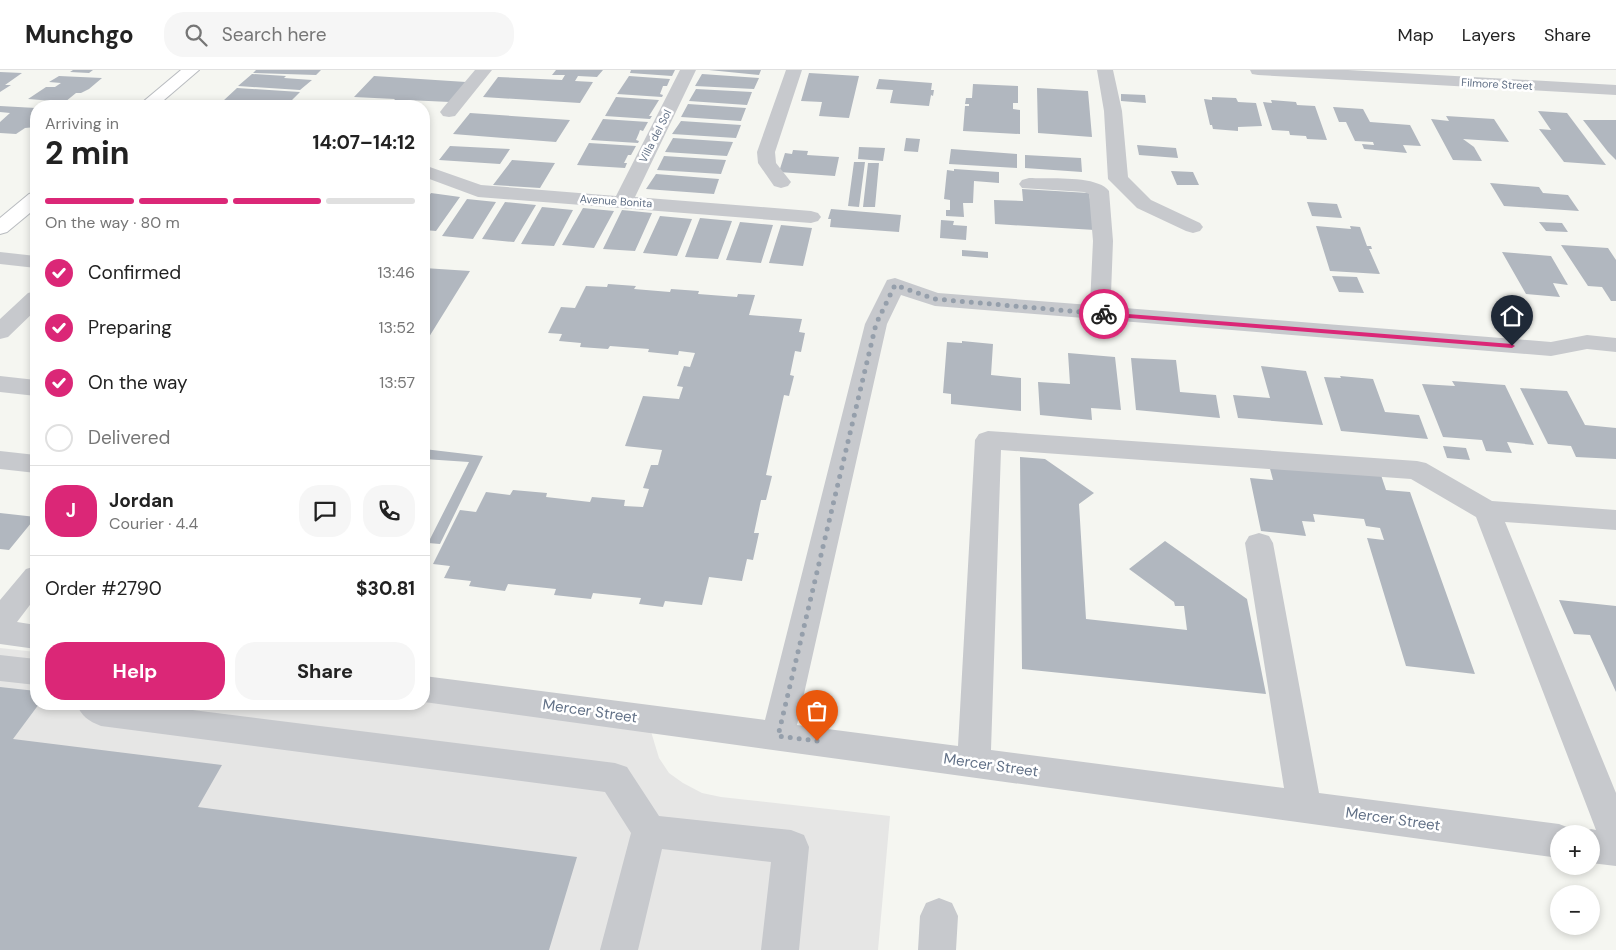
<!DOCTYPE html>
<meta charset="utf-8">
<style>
:root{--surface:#fff;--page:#f6f6f6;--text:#222;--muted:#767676;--line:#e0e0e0;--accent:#db2777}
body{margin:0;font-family:"DM Sans",sans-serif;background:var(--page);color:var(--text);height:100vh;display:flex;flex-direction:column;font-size:19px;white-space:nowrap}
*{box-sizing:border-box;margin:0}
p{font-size:16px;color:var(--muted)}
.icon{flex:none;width:28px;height:28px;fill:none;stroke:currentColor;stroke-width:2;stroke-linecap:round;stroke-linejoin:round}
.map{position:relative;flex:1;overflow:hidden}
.drawer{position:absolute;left:30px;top:30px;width:400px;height:610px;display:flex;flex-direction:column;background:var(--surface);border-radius:20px;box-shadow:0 2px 8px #0003}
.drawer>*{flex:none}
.tools{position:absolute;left:1550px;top:755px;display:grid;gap:10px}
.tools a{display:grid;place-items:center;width:50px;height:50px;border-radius:50%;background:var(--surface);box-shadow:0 2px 8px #0003;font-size:25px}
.pin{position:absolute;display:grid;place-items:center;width:42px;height:42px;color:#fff;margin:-51px -21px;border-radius:50% 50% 50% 0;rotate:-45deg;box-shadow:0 0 5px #0007}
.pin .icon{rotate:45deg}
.courier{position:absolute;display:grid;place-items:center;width:50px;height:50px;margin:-25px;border:4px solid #db2777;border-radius:50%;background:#fff;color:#222;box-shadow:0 1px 6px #0007}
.overview em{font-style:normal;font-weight:700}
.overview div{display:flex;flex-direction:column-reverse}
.overview{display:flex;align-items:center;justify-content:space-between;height:85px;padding:0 15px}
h1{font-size:32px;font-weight:700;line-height:38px}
.bar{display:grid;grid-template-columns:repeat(4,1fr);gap:8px 5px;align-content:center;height:60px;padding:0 15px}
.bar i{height:6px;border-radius:4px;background:var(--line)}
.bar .active{background:var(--accent)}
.bar p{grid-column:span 4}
.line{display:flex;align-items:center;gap:12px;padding:0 15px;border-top:1px solid var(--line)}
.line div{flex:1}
.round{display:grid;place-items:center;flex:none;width:52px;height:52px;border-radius:20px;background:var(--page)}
ol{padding:0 15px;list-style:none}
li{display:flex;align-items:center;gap:15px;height:55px}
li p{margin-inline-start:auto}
li .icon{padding:5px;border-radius:50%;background:var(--accent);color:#fff;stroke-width:4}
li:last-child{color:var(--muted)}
li i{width:28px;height:28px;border:2px solid var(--line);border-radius:50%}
.action{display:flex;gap:10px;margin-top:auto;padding:10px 15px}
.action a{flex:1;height:58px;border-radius:20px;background:var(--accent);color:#fff;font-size:20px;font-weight:700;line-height:58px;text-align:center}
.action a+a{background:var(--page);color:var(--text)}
header{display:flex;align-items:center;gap:30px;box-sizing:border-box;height:70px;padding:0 25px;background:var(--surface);border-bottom:1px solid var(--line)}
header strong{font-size:24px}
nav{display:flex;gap:28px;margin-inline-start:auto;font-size:18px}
.search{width:350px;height:45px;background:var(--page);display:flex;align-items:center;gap:12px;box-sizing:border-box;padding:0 18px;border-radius:20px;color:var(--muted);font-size:19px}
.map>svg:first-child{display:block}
.built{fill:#e6e6e5}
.building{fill:#b1b7bf}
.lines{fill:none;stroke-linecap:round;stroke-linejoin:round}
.major-casing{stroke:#b9bcc0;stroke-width:2}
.minor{fill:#c7c9cd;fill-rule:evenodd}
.major{fill:#fff;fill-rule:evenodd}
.route{fill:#db2777}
.done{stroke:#959fab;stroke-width:5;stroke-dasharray:0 9}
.labels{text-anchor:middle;stroke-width:5;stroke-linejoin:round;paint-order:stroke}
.far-street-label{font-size:11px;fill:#617086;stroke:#fff}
.near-street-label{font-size:15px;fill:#617086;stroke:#fff}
</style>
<header>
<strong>Munchgo</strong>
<div class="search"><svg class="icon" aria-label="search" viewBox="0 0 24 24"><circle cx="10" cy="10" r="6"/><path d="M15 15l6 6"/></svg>Search here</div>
<nav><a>Map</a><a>Layers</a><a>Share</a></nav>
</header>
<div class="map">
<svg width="1616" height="880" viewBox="0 0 1616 880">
<rect width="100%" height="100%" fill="#f5f6f1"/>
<!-- built -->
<path class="built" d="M0,578L36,582V634H424V629L649,655L659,688L669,703L683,713L702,723L721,727L890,746L878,880H0Z"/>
<!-- building -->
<path class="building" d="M73,0H93L89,3L70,2Z
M256,0H321L316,5L253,3Z
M556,0H603L597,7L578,6L575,11L593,12L580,33L483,27L498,7L562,10L565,5H552Z
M631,0H675L672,6L630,3Z
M709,0H761L759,5Z
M0,2L22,3L5,15H11L0,22Z
M809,3L859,6L849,48L819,46L822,32L801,31Z
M252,4L286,6L284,8L312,10L300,20L238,16Z
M702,4L759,8L754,19L695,16Z
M59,6L102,8L89,19L81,23H76L65,32L28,29L46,17H55L61,13L49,12Z
M374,6L466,12L450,32L407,30L402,36H371L373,34L390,35L395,29L354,27Z
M629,6L670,9L667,16H663L660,24L663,25L662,27L617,24Z
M879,9L932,13L931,20H934L933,26L931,25L929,36L890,33L893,20L876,19Z
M973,14L1018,16V33H1013V39L1020,40V64L963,61L965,36H969V34H965L966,28H972Z
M237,18L300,22L288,34L223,31Z
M1037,18L1088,21L1092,67L1038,63Z
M696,19L752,22L747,35L689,31Z
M1121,24L1145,25L1146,33L1121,31Z
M616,27L659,30L649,46H652L650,49L605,46Z
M1212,27L1236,28L1238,32L1256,33L1262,56L1238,57V61L1213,59L1212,55H1210L1204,29L1212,30Z
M1271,30L1296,32L1297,35L1315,36L1327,70L1307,69L1306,66L1290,65L1289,61L1272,60L1263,32L1272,33Z
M222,32L257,35V36H217Z
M688,34L746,38L741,51L681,47Z
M0,36L36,38V57L25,58L16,64L0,63V52L10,43L0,42Z
M1333,37L1363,39L1370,52L1410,55L1421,76L1403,75L1407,83L1364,79L1362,74L1374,75L1373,72L1355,71L1346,52H1339Z
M1538,41L1567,43L1606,95L1564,92L1539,59L1551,60Z
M470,43L570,50L556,72L453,64Z
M1446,46L1494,49L1509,72L1463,69L1474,77L1482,91L1453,90L1431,49L1449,51Z
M603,49L648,52L643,61L640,60L639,63L636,70L639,71L638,73L591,70Z
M1583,50H1616V90L1608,82Z
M681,51L741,55L736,68L672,64Z
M673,68L733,72L727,86L665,82Z
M906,68L920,69L918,82L904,81Z
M589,73L636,76L631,85H628L624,93H627L625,98L577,95Z
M1137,75L1176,78L1178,88L1139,85Z
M450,76L510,79L500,94L439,90Z
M859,77L885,78L883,91L858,89Z
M951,79L1017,84V98L949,94Z
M793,80L808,81L807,85L839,87L835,106L779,102L785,83L792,84Z
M1025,85L1081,88L1082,102L1025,98Z
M664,86L726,90L721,104L657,100Z
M512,90L555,93L540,118L493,115Z
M854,92H865L859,137L848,136Z
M868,93H879L875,137H863Z
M954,99L999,102V113L974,111L973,133H963L964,147L946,146V140H950V130L944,129L947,100L954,101Z
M1171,101L1193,102L1199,115H1177Z
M656,104L719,109L714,124L646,119Z
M1490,113L1539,117L1543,123L1568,125L1579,141L1504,136Z
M1022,119L1089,123L1095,160L995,154L994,130L1023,131Z
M431,123L460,127L436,161L424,160V133Z
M467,129L496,132L473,169L442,166Z
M505,132L536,135L514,172L482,169Z
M1307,132L1337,134L1342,148L1312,146Z
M542,137L573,140L554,176L521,174Z
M583,138L614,141L594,178L562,175Z
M831,139L901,145L899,162L830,157L831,149H828Z
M622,140L652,143L635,181L603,179Z
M660,146L692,149L677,186L643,183Z
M700,148L732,151L718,189L685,187Z
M941,150L954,151L953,155L967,156L966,170L940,168Z
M740,152L773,155L761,193L726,190Z
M1539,152L1562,153L1568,162L1546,161Z
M781,155L812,158L803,196L769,193Z
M1316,156L1351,159L1350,156L1360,157L1367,176H1371L1372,179H1369L1380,204L1330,201Z
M1561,175L1608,178L1616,190V231H1611L1602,217L1588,216Z
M962,180L988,182V188L962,186Z
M1502,182L1551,186L1568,215L1553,213L1560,227L1526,224Z
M424,198L470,201L424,275Z
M1332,206L1357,207L1364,223L1339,222Z
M608,214L636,216L634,219L670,222L671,219L699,221L698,224L737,227L738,224L755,225L749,245L802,249L799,262L805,263L801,282L795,281L790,305L794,306L789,326L784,325L766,405L772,406L766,430H761L754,463H759L753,490L747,489L742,511L709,507L702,535L665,531L663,537L639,534L641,528L593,523L591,529L554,525L556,519L508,514L505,521L469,516L471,511L444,508L450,496L433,494L460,440L476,442L486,422L510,425L513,420L547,423L546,427L590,432L592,427L625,430L624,436L643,437L649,419L643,418L651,395H658L662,380L625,376L643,326L679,329L683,317L677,316L684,296L690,297L695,283L679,281L678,285L648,282L649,279L610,276L608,279L580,277L581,273L559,271L562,264L548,263L561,237L575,238L586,216L607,217Z
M962,271L993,274L991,305L1021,308V341L951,334V324L943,323L947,272L962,273Z
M1068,283L1115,287L1121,340L1091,338L1092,350L1040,345L1038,312L1070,314Z
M1131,288L1176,290L1180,322L1216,325L1220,348L1136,340Z
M1261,296L1306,301L1323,355L1238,348L1233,325L1270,328Z
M1340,306L1373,309L1385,342L1419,345L1428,369L1341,361L1324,307L1341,308Z
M1452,311L1505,315L1534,375L1507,372L1512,383L1486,381L1482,370L1443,367L1422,314L1455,316Z
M1520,318L1567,321L1585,355L1616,358V389L1576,387L1571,376L1548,374Z
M1443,376L1466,378L1470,390L1447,388Z
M424,379L483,386L440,474L428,473L469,392L424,389Z
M1020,387L1045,389L1094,423L1079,434L1086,549L1187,560L1184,536H1175L1174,532L1129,499L1165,471L1247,529L1266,624L1022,599Z
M1269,395L1381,405L1386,420L1410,422L1475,604L1406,596L1367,468L1384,470L1380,458L1366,456L1364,449L1313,444L1315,452L1302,451L1306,466L1261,461L1250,408L1273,410Z
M0,443L36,447L9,480L0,479Z
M1559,530L1616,536V622L1590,565L1574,564Z
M0,617L36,621V634H39L13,669L222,695L198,737L577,787L549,880H0Z"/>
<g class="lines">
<defs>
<path id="major" d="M181,0H199L157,36H138Z
M36,122V138L7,162L0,164V148L29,124Z"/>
</defs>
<!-- major casing -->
<use href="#major" class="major-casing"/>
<!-- minor -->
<path class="minor" d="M475,0H492L455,46L449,47L443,46L440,42L443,38Z
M680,0H696L635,127L811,141L818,143L821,147L818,151L811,153L478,127L424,107V95L481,115L616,126Z
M786,0H802L775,82L776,93L791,112L788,116L781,118L774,116L758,93L757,82Z
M1097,0H1113L1122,41L1128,107L1151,130L1200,153L1203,157L1200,161L1193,163L1186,161L1137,138L1108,109L1104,41Z
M1250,0H1348L1616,15V25L1258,5L1252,4Z
M1029,108C1048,109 1098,105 1109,121L1113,171L1111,224L1112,237L1551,272L1587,265L1616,268V282L1587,279L1551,286L935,236L901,225L887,254L797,655L958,676L975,370L979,364L988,361L1417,391L1426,393L1492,431L1616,440V460L1505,452L1616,723V796L1591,793V764H1579L1591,759L1596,760L1476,447L1411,409L1001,380L991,680L1284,718L1245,473L1249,466L1259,463L1269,466L1273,473L1319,723L1559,754L1572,759L1574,764H1559V788L424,632V606L765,650L865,254L887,210L895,208L938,223L1090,235L1093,171L1089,124L1084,122L1022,118L1019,114L1022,110Z
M0,182L36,186V198L0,194Z
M36,221V240L8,267L0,269V249L28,223Z
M0,306L36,310V326L0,322Z
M0,381L36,385V403L0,399Z
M36,496V527L17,552L36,555V579L0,574V530L26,499Z
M0,585L36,589V615L0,611Z
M76,634H145L615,693L627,697L659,746L791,760L804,765L809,777L799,880H761L771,792L662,779L638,880H600L631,763L605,722L101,656C88,651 82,646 76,634Z
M939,828L952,833L958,846L956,880H918L920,846L926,833Z"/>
<!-- major -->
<use href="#major" class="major"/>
</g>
<!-- route -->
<path class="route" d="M1102,242L1512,274L1515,276L1512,278L1104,246L1102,245Z"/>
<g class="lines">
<!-- done -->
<path class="done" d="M817,671L778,666L876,254L895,215L935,229L1104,244"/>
</g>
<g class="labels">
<!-- far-street labels -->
<g class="far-street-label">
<text transform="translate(1497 14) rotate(3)" y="4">Filmore Street</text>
<text transform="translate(655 66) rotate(-63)" y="4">Villa del Sol</text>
<text transform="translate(616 131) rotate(4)" y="4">Avenue Bonita</text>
</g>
<!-- near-street labels -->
<g class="near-street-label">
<text transform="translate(590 641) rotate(8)" y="5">Mercer Street</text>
<text transform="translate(991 695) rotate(8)" y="5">Mercer Street</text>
<text transform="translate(1393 749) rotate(8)" y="5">Mercer Street</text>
</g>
</g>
</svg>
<div class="tools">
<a>+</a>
<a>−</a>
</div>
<div class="pin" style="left:817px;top:671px;background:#ea580c"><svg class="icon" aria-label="bag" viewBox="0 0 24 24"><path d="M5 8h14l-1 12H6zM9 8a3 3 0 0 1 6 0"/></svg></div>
<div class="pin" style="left:1512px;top:276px;background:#1f2937"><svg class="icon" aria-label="home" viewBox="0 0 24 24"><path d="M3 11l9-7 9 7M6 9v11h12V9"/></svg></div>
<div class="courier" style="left:1104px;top:244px"><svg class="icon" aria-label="bike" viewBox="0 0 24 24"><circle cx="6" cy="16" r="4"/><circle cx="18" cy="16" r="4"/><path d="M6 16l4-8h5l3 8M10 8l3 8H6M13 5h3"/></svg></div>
<section class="drawer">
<div class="overview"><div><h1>2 min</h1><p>Arriving in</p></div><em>14:07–14:12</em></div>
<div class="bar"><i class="active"></i><i class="active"></i><i class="active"></i><i></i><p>On the way · 80 m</p></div>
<ol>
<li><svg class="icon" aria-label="check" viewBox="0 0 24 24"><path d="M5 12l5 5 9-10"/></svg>Confirmed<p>13:46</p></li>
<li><svg class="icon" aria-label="check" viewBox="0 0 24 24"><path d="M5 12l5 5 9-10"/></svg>Preparing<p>13:52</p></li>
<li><svg class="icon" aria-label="check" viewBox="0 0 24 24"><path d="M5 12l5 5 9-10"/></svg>On the way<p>13:57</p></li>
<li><i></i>Delivered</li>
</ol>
<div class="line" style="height:90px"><b class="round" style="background:var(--accent);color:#fff">J</b><div><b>Jordan</b><p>Courier · 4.4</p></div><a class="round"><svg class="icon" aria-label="chat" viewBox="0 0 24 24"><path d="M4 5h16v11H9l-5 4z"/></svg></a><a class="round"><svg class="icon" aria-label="phone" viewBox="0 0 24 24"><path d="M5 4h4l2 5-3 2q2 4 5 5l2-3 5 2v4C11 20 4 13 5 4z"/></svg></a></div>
<div class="line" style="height:65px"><div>Order #2790</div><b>$30.81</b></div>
<div class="action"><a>Help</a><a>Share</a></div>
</section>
</div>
